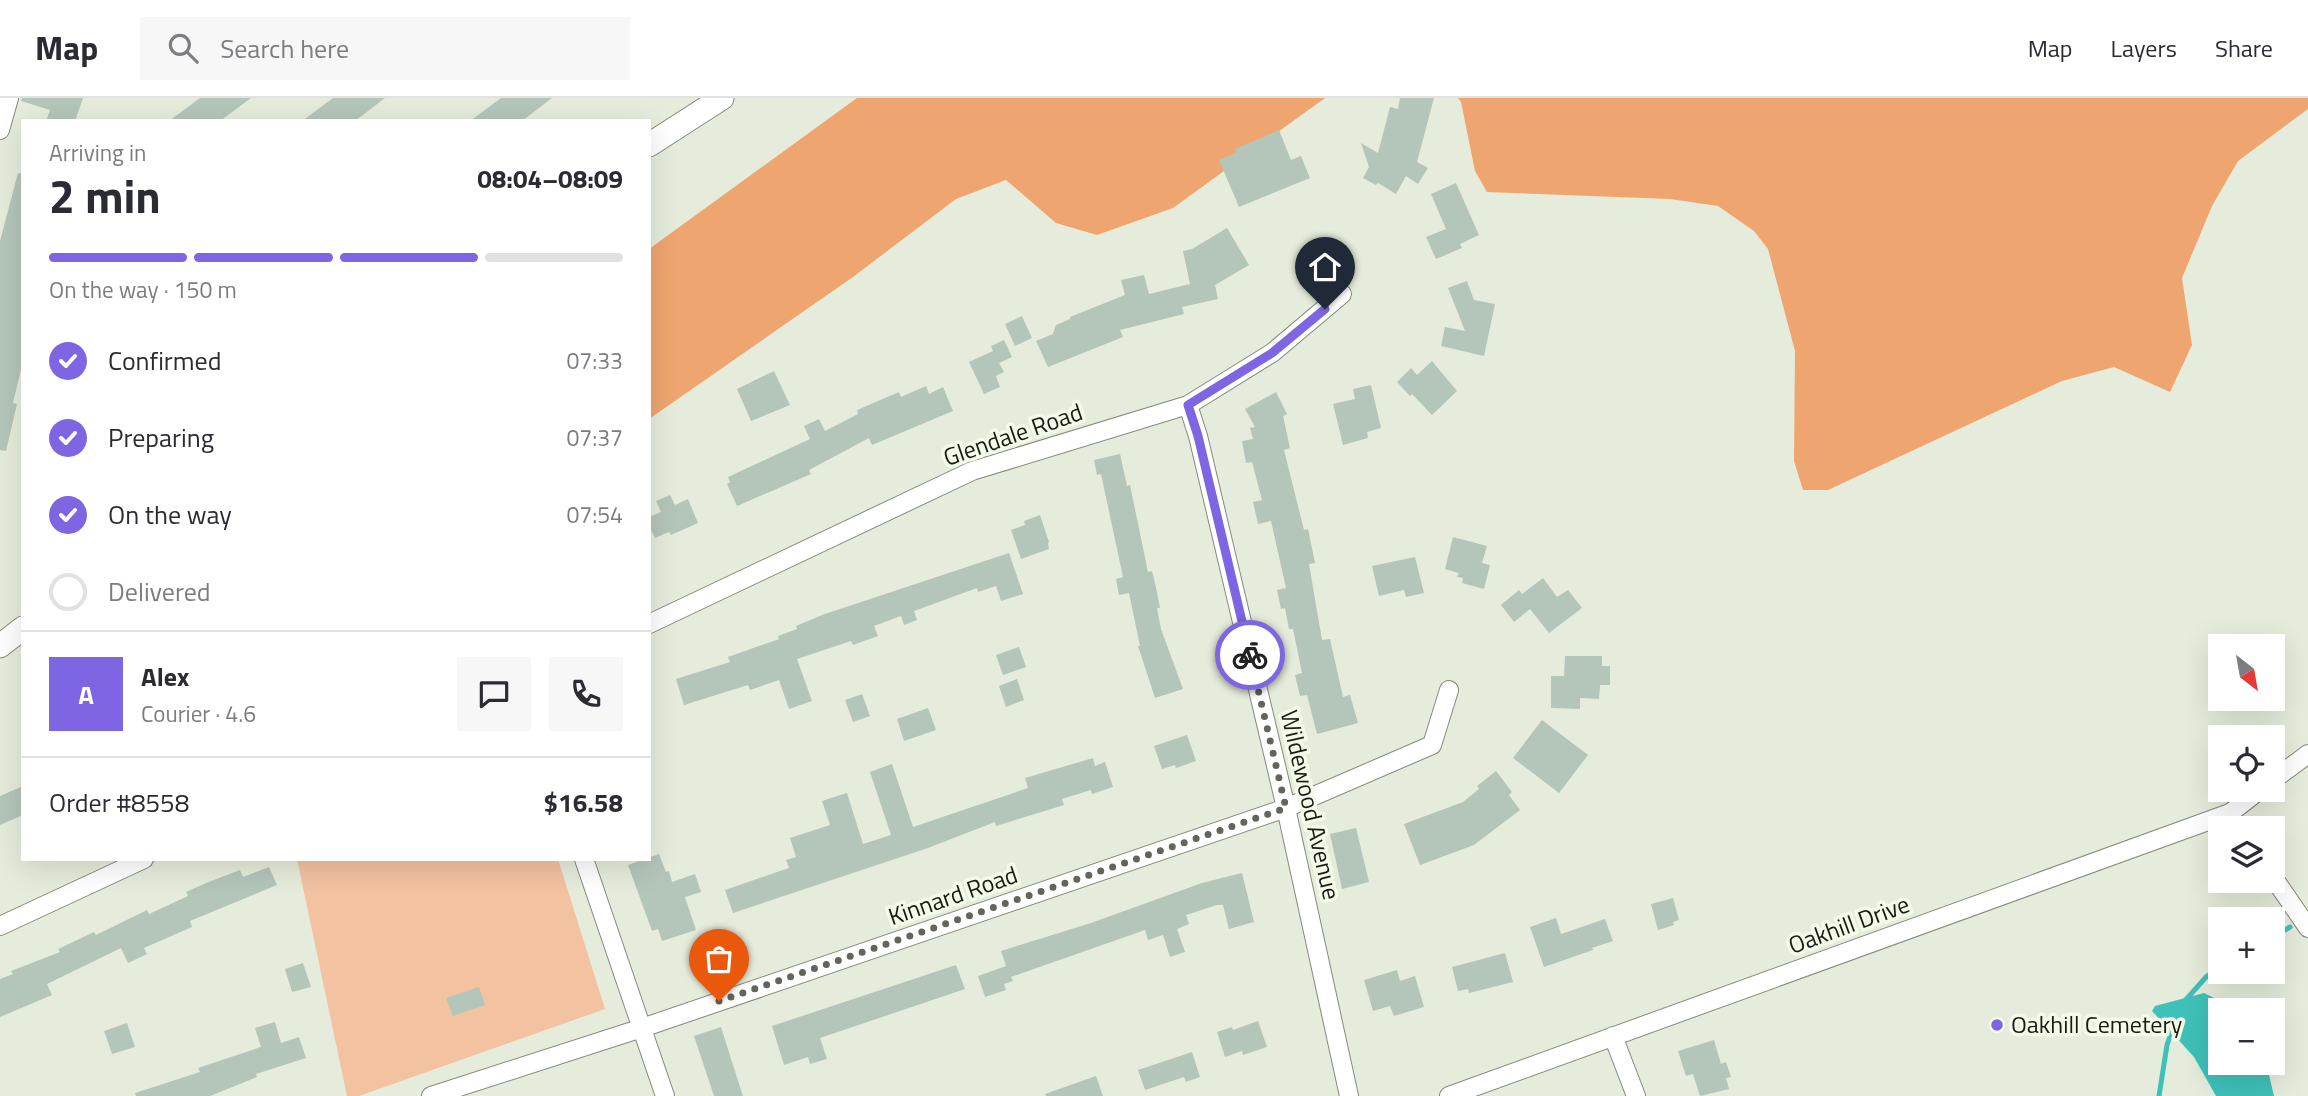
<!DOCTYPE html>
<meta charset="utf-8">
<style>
:root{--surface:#fff;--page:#f7f7f7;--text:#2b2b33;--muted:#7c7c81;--line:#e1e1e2;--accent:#7e66e2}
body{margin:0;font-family:"Titillium Web",sans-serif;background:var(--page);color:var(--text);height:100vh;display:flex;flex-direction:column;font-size:26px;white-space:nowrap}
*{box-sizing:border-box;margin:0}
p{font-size:23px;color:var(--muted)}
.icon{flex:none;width:38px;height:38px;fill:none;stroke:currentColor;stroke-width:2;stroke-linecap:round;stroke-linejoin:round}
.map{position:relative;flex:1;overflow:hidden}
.details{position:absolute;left:21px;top:21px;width:630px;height:742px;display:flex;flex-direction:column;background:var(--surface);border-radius:0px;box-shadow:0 7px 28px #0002}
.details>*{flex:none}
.needle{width:46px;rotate:149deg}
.fabs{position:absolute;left:2208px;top:536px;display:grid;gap:14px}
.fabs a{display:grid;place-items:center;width:77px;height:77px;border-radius:0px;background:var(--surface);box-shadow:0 7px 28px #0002;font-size:35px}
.pin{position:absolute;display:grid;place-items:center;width:60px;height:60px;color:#fff;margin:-72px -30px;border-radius:50% 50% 50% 0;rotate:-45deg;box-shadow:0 0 7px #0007}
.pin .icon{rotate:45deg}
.courier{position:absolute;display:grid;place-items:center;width:70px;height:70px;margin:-35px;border:5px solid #7e66e2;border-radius:50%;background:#fff;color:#222;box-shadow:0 2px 9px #0007}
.summary em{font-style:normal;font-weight:700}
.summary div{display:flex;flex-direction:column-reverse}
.summary{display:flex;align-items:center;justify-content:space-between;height:119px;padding:0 28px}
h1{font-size:46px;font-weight:700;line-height:52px}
.bar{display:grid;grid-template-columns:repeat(4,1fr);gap:10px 7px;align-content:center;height:84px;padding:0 28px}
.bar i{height:9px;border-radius:5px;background:var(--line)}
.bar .on{background:var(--accent)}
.bar p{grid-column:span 4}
.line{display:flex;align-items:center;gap:18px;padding:0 28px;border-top:2px solid var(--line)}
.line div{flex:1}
.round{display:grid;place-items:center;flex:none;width:74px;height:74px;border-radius:0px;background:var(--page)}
ol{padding:0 28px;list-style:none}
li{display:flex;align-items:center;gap:21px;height:77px}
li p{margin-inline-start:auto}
li .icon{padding:7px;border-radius:50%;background:var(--accent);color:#fff;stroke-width:4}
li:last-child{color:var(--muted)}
li i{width:38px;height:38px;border:4px solid var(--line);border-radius:50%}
header{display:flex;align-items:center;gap:42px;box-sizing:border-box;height:98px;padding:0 35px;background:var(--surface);border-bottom:2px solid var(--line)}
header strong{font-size:33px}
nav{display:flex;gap:38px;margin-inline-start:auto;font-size:24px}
.search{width:490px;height:63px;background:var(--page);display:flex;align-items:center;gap:18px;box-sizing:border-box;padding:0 24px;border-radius:0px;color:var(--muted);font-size:26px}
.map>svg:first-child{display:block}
.green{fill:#f3c2a1}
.forest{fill:#eea570}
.water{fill:#3fc0b8}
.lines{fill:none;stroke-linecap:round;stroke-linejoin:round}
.stream{stroke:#3fc0b8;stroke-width:5}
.building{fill:#b4c5ba}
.street-casing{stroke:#858a7a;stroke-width:20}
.secondary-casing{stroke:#858a7a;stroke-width:25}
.street{stroke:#fff;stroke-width:18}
.secondary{stroke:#fff;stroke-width:23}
.done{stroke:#61655a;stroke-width:7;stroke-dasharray:0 12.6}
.route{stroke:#7e66e2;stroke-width:9}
.poi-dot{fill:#7e66e2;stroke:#f4fae8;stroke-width:2.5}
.labels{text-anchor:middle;stroke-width:7;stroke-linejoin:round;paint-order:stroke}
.street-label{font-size:24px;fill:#191c15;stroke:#f4fae8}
.poi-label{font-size:24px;fill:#191c15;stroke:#f4fae8;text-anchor:start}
</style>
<header>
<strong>Map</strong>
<div class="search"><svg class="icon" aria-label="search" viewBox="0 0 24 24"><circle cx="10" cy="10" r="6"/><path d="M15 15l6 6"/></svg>Search here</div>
<nav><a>Map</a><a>Layers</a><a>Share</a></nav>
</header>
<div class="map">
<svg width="2308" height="998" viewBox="0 0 2308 998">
<rect width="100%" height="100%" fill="#e6ecdb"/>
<!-- green -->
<path class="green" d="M297,761H558L605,911L359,998H347Z"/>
<!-- forest -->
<path class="forest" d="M857,0H1325L1173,110L1097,137L1056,125L1006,82L956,101L853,179L649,321V151Z
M1458,0H2308V11L2238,63L2212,108L2182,180L2192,247L2170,294L2114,269L2062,283L1828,392H1803L1794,363L1795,253L1768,151L1754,133L1718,108L1670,101L1487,94L1475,73L1461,4Z"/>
<!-- water -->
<path class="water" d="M2204,895L2239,912H2221V964H2266L2274,998H2216L2194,959L2152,913L2155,908Z"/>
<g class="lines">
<!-- stream -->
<path class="stream" d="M2273,839L2290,829
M2183,905L2207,878L2221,869
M2159,998L2167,947L2173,930"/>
</g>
<!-- building -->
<path class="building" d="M22,0H83L75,23H46L50,12L21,3Z
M200,0H251L220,23H169Z
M333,0H385L355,23H302Z
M501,0H552L522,23H470Z
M1400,0H1434L1417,64L1428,70L1418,86L1406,78L1396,96L1378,85L1376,87L1363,80L1369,69L1361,45L1378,55L1390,9L1398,11Z
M1279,32L1291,62L1301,58L1310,80L1239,109L1219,62L1236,55L1235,51Z
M18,75L23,76V263L13,305L17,306L6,353L0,352V143Z
M1456,85L1479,137L1460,146L1462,150L1436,161L1426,139L1446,131L1431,96Z
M1227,130L1249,167L1215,187L1218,201L1182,209L1184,216L1120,232L1123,239L1048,269L1036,243L1053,236L1056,227L1070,221V219L1125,197L1121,182L1144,177L1149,196L1190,186L1183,153L1192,151Z
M1467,183L1474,202L1495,206L1484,258L1441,248L1445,229L1465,233L1448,190Z
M1022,218L1032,240L1015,248L1005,226Z
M1004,242L1012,259L999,265L1004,274L996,278L1000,289L984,296L969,264L993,253L991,248Z
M1432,263L1457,293L1432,317L1412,296L1410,298L1397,284L1411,270L1417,277Z
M774,273L790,307L751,323L737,291Z
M1371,287L1381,330L1367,334L1368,340L1343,347L1333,306L1355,301L1353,291Z
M926,288L929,296L943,289L953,313L872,347L869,340L809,372L811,376L737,408L727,386L730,384L728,379L810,341L804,328L819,321L825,333L858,316L857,312L899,294L901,299Z
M1276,294L1287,316L1283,318L1290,350L1284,352L1304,432L1308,431L1315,465L1309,466L1322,542L1330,541L1343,599L1350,597L1358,625L1317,636L1307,597L1300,598L1295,577L1302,575L1293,531H1289L1285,510L1281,511L1277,492L1286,490L1271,423L1258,426L1253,404L1262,402L1252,364L1246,365L1242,343L1253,341L1250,330L1255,329L1245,311Z
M1120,356L1127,388L1130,387L1148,474L1152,473L1157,494L1160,510H1157L1161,531L1183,591L1155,600L1138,548H1140L1129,495L1119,497L1116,481L1123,479L1101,376L1097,377L1094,362Z
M670,397L675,407L688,401L698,425L671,437L669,434L655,440L649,428V419L661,414L656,403Z
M1040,417L1049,444L1048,445L1049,451L1021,461L1011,432L1025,427L1024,423Z
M1453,439L1487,448L1482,465L1490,467L1484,491L1462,485L1463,480L1457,479L1459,475L1445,471Z
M1009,455L1023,496L1001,503L996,488L978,494L977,490L914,513L917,522L904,527L901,518L874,528L878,538L853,547L851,543L797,561L812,603L789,611L779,582L750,592L748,587L684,607L676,581L730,564L728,559L779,541L778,538L797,531L796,528L822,517Z
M1415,459L1424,495L1406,499L1404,492L1379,498L1372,468Z
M1543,480L1557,499L1568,492L1582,510L1549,535L1530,511L1514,524L1501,507L1519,492L1522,496Z
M1019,549L1026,569L1003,577L996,557Z
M1565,558H1602V568H1610V587H1600L1599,601L1580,600V611L1551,610V578H1564Z
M1017,581L1024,602L1006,609L999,588Z
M862,596L870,618L853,624L845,602Z
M928,610L936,632L904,643L897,621Z
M1542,622L1588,657L1559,695L1513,660Z
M1187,637L1196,663L1176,670L1175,667L1162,671L1154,648Z
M1093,660L1095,668L1105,664L1113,689L1092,696L1091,692L1062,701L1064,707L996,728L995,724L928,750L733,815L725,792L789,770L786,762L796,759L790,740L830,727L822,703L847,695L863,746L891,737L870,674L892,666L913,729L1028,690L1025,680Z
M1496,673L1512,694L1509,697L1520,712L1474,747L1420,767L1404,726L1463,704L1479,691L1477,688Z
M23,688V717L0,727V698Z
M1356,730L1369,784L1342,791L1330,736Z
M659,756L666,774L669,773L672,784L695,776L701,794L685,799L696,832L662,843L658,831L652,833L628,767Z
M269,769L277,787L190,823L192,829L144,850L147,856L128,865L121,850L47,886L52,897L0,919V881L13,876L11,873L60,854L58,851L94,834L96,837L147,812L149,816L188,798L186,794L206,785L240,772L243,779Z
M1242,775L1254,824L1229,831L1223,807H1217L1186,817L1189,826L1177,831L1185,854L1170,859L1163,837L1148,842L1145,832L1011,879L1013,883L1004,886L1006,892L985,899L978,878L1006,868L1001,853L1091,825L1202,785Z
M1673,800L1679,822L1673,824L1674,827L1658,832L1651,806Z
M1556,820L1561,836L1605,821L1613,843L1592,850L1593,852L1544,869L1530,829Z
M1505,855L1513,884L1469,895L1468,891L1458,893L1452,869Z
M303,865L311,889L292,894L285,871Z
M956,867L965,891L820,940L827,961L810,966L808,959L784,967L772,928Z
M1397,872L1400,883L1415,878L1424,909L1394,918L1390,908L1373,913L1364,882Z
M479,889L485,907L453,918L446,900Z
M1258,923L1267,949L1243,957L1242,953L1225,959L1217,934L1232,929L1233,932Z
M275,924L281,945L299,939L306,960L256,976L257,979L210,998H136L135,995L200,974L198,970L261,949L255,930Z
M127,925L135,949L112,956L104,933Z
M721,929L732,964L743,998H714L694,938Z
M1714,942L1721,966L1726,964L1731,979L1726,980L1729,991L1700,998L1693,976L1686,978L1678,953Z
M1192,954L1200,979L1186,984L1184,979L1145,992L1138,972Z
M1096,978L1103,998H1046L1045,996Z"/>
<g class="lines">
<defs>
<path id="street" d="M0,32L9,0
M1188,307L1198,338L1286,710L1349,998
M649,526L972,373L1188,307L1272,255L1342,196
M2273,682L2308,656
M584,761L665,998
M2273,779L2308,830
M0,828L144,761
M1613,938L1636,998
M431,998L642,930L1286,710L1432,647L1449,592
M1449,998L2230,715L2261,691"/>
<path id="secondary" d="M649,47L722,0
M0,548L23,530"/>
</defs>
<!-- street casing -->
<use href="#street" class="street-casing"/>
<!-- secondary casing -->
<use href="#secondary" class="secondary-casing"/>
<!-- street -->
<use href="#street" class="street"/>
<!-- secondary -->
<use href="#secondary" class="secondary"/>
</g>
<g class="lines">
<!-- done -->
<path class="done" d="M719,903L1286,710L1250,557"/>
<!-- route -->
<path class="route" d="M1250,557L1198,338L1188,307L1272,255L1325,211"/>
</g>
<!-- markers -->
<circle class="poi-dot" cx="1997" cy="927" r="7"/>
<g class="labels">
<!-- street labels -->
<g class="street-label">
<text transform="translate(1013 337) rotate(-19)" y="8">Glendale Road</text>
<text transform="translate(1310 707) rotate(77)" y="8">Wildewood Avenue</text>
<text transform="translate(953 798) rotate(-19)" y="8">Kinnard Road</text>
<text transform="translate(1849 827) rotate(-20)" y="8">Oakhill Drive</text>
</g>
<!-- poi labels -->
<g class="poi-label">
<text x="2011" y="935">Oakhill Cemetery</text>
</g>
</g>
</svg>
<div class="fabs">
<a><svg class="needle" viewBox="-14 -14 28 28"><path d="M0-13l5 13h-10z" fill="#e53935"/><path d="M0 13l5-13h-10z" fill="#7c7c81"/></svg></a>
<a><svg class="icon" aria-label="locate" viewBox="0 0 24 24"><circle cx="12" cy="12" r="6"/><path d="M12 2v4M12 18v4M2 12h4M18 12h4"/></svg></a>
<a><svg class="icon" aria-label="layers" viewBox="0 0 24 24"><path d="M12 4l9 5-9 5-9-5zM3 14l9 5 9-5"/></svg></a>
<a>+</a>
<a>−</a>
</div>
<div class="pin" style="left:719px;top:903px;background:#ea580c"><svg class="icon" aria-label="bag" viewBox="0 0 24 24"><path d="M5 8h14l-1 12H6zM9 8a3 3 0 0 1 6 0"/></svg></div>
<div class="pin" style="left:1325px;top:211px;background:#1f2937"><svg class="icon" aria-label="home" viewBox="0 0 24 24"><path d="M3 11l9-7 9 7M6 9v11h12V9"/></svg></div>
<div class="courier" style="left:1250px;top:557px"><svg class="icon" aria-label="bike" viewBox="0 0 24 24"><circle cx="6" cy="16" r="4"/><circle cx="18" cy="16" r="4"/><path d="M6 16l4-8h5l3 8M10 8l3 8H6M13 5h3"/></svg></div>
<section class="details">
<div class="summary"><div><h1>2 min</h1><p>Arriving in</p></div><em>08:04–08:09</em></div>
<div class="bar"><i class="on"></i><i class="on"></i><i class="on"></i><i></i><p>On the way · 150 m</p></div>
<ol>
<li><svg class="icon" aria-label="check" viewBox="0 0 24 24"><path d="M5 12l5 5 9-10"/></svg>Confirmed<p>07:33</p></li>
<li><svg class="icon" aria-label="check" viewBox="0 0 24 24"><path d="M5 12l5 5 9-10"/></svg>Preparing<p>07:37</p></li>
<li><svg class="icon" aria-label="check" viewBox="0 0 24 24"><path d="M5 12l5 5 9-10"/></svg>On the way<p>07:54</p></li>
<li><i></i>Delivered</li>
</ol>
<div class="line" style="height:126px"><b class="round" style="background:var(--accent);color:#fff">A</b><div><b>Alex</b><p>Courier · 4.6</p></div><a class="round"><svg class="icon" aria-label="chat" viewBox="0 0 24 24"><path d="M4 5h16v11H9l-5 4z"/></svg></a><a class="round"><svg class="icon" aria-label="phone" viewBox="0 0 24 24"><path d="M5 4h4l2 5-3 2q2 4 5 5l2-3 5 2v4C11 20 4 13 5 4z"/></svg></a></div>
<div class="line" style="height:91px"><div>Order #8558</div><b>$16.58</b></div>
</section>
</div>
